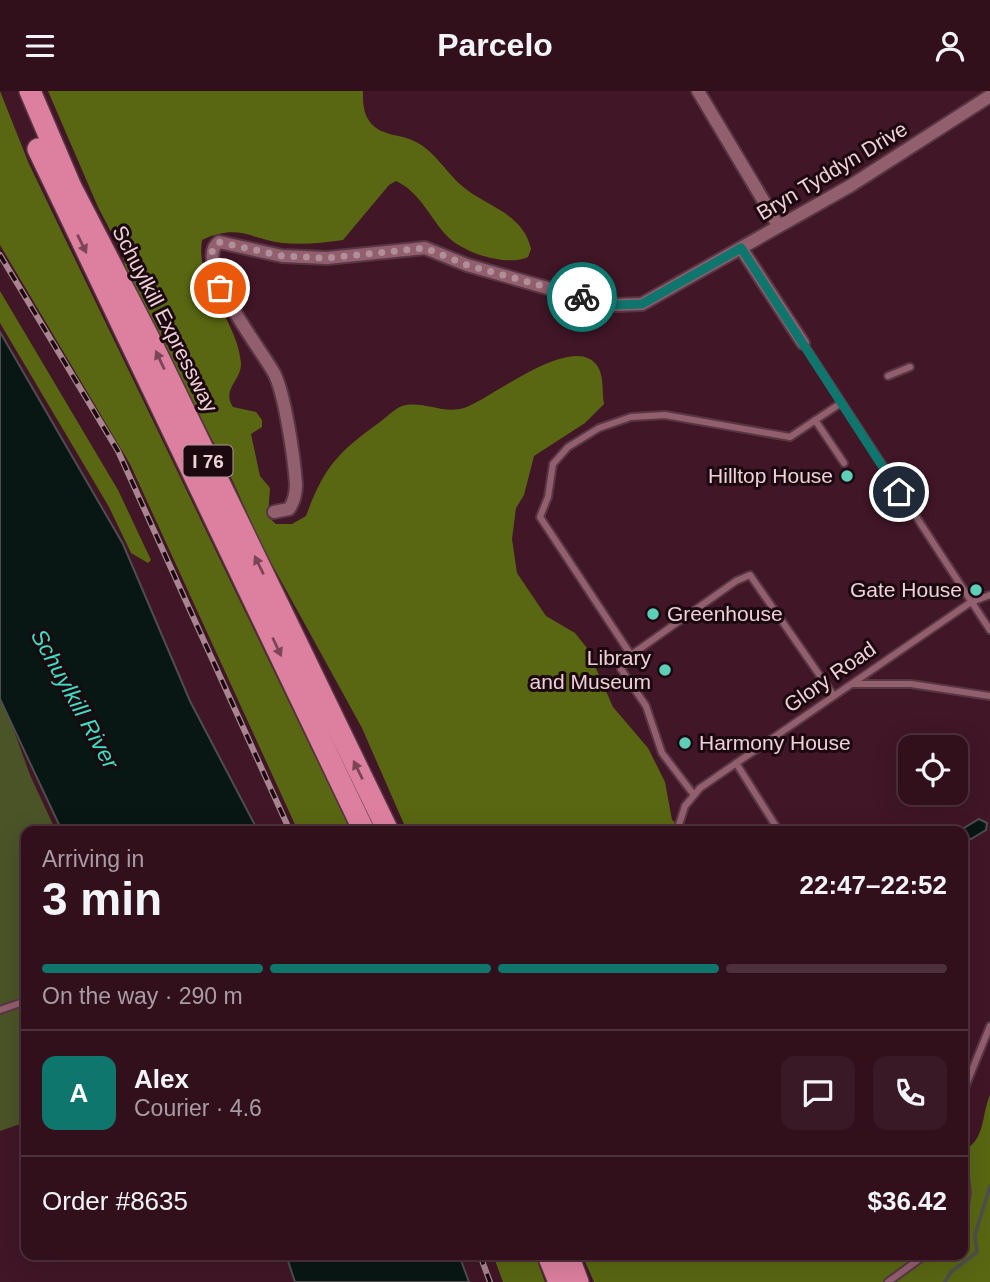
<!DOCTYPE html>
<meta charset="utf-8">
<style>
:root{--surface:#31101c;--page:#391925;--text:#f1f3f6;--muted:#a89da3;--line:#4c303b;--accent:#0f766e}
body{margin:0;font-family:Helvetica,sans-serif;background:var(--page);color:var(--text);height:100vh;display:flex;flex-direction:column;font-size:26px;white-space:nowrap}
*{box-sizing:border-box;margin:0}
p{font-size:23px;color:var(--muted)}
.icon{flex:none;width:38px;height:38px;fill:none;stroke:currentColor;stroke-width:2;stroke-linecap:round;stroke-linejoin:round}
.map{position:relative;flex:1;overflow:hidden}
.details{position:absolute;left:21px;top:735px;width:947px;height:434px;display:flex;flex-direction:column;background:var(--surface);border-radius:14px;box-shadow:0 7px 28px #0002,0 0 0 2px var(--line)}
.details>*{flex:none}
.buttons{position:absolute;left:898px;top:644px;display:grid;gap:14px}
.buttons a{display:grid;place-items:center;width:70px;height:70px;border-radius:14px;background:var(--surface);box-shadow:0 7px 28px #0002,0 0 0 2px var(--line);font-size:35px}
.pin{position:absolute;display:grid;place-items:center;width:60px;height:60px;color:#fff;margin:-30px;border:4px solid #fff;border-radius:50%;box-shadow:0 2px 7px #0007}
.courier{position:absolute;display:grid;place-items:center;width:70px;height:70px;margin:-35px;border:5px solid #0f766e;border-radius:50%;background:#fff;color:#222;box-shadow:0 2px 9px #0007}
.overview em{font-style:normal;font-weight:700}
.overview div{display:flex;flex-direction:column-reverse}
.overview{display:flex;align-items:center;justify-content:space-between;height:119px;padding:0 21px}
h1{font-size:46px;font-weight:700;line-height:52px}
.bar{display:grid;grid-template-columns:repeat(4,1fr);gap:10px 7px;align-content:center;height:84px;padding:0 21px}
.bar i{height:9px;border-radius:5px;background:var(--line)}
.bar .on{background:var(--accent)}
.bar p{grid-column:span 4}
.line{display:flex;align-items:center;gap:18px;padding:0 21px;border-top:2px solid var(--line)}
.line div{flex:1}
.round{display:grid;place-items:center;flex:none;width:74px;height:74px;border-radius:14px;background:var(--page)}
header{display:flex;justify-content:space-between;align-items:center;height:91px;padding:0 21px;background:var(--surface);font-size:32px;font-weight:700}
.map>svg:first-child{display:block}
.green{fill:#4b5427}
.forest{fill:#596712}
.water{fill:#091714;stroke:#4e4e4f;stroke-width:2}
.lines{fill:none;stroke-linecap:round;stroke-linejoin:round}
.stream{stroke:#4e4e4f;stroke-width:3.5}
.service-casing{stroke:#593643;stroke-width:10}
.minor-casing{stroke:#593643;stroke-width:16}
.motorway-casing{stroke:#593643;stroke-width:24}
.service{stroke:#925f6f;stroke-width:6}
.minor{stroke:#925f6f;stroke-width:12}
.motorway{stroke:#dd809f;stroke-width:21}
.rail-casing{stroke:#a88590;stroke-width:6}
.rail{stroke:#1c090f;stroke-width:3.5;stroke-dasharray:10;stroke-linecap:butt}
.oneway{fill:#7c4457}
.done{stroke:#b18f9a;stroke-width:7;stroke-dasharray:0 12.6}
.route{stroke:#0f766e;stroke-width:9}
.poi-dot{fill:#5dceb8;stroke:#1c090f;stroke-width:2.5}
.labels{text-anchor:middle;stroke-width:6;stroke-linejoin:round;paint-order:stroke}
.shield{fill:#1c090f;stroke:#af949c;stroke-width:2}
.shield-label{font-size:19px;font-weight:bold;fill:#eed0d8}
.street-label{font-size:21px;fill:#eed0d8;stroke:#1c090f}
.poi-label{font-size:21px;fill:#eed0d8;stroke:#1c090f;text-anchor:end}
.water-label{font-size:23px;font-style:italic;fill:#3cdec3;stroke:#1c090f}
</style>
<header><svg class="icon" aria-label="menu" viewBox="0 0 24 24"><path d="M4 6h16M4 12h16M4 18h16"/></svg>Parcelo<svg class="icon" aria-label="person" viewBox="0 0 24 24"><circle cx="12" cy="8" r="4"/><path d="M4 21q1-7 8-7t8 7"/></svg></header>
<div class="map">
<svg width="990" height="1191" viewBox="0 0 990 1191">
<rect width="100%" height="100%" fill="#411626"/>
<!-- green -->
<path class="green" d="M0,601L30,684L56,740H26V1031L0,1040Z"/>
<!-- forest -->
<path class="forest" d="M0,0L29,73L351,740H298L130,373L0,154Z
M48,0H363C363,11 363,22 370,31C380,45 400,43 414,50C433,58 446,81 461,94C484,115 523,121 531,158L528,166C507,176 463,162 447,145C430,127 420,101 396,90L389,94L343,149C322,152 303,154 282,152C250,148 239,132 202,149C195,195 237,227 241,272C242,289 221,298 233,316L256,321L262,329V336L251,343L260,385L270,397L268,426L276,433H292L306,425C324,376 338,361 380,331C388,325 397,315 406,314C426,311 444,323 464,317C490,309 575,238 598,276C604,286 602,302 604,313L585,332L534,365L524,404L516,417L512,448L517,482L546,525L575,542L587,557L613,616L648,657L665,691L672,729L687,740H407L362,637L263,457L229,382L128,184L120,158L98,116Z
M0,200L118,399L151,469L148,472L131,462L109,416L0,232Z
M990,1004V1191H594L582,1164H962L963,1060C986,1048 981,1025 990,1004Z
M493,1164H535L545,1191H503Z"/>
<!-- water -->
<path class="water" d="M0,241L123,453L190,610L258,740H62L0,608Z
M979,728L987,732L986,739L971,748L965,747L964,737Z
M286,1164H459L469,1191H295Z"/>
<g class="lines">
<!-- stream -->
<path class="stream" d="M945,1191L951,1181L977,1161L975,1144L990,1095"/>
<defs>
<path id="service" d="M803,252L990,539
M888,285L910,276
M815,329L844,372
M631,564L736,490L750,484L834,605
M853,593H911L990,605
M736,672L779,740
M694,704L662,662L646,615L621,578L631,564L540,426L548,406L553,373L568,356L599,337L631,326L665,324L790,346L841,312
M677,740L685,715L700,697L971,511L990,504
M0,919L26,910
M962,1004L990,935
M962,1063L967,1102L962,1130
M888,1191L925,1164"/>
<path id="minor" d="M698,0L778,134
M741,157L803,252
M274,421L289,418C294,411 296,402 296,393C294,367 285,303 274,282C261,258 191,170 219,151L282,165L327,167L425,157L467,174L586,208L616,214L642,213L850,95L990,5"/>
<path id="motorway" d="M30,0L71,96L152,253L388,740
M38,58L364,740
M548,1164L559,1191
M568,1164L578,1191"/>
</defs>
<!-- service casing -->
<use href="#service" class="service-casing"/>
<!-- minor casing -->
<use href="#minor" class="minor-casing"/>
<!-- motorway casing -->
<use href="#motorway" class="motorway-casing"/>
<!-- service -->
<use href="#service" class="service"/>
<!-- minor -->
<use href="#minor" class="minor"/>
<!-- motorway -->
<use href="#motorway" class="motorway"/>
<defs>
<path id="rail" d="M0,164L118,360L290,740
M480,1164L490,1191"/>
</defs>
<!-- rail casing -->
<use href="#rail" class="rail-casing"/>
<!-- rail -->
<use href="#rail" class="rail"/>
</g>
<!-- one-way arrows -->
<defs><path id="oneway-solid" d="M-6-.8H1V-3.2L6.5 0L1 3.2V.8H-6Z" transform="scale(1.75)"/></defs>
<g class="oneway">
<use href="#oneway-solid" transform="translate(82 153) rotate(64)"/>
<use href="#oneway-solid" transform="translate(160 269) rotate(-115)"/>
<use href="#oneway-solid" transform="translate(259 474) rotate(-116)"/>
<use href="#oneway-solid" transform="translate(277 556) rotate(65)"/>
<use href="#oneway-solid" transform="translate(358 679) rotate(-116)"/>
</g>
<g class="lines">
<!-- done -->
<path class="done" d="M220,197C216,181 204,161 219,151L282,165L327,167L425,157L467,174L582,206"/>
<!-- route -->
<path class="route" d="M582,206L616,214L642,213L741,157L899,401"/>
</g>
<!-- markers -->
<g class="poi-dot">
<circle cx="847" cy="385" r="7"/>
<circle cx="976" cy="499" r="7"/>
<circle cx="653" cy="523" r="7"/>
<circle cx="665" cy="579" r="7"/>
<circle cx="685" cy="652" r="7"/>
</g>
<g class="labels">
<!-- shield labels -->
<rect class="shield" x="183.5" y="354.5" width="49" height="31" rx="5"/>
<g class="shield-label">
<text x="208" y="377">I 76</text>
</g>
<!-- street labels -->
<g class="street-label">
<text transform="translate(832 80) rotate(-31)" y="7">Bryn Tyddyn Drive</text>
<text transform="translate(165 228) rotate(63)" y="7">Schuylkill Expressway</text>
<text transform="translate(830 586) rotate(-35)" y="7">Glory Road</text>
</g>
<!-- poi labels -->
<g class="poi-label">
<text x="833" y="392">Hilltop House</text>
<text x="962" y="506">Gate House</text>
<text x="667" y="530" text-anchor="start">Greenhouse</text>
<text x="651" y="574">Library<tspan x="651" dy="24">and Museum</tspan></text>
<text x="699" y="659" text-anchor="start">Harmony House</text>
</g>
<!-- water labels -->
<g class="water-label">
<text transform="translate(75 608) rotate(61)" y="8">Schuylkill River</text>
</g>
</g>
</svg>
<div class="buttons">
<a><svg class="icon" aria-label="locate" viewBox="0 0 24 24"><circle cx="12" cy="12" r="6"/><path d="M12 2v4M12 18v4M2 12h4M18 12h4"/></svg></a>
</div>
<div class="pin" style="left:220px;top:197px;background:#ea580c"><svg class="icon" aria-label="bag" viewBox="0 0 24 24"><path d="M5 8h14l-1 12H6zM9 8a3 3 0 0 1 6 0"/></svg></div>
<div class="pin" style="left:899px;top:401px;background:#1f2937"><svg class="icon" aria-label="home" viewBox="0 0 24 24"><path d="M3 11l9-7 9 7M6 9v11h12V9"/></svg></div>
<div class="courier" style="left:582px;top:206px"><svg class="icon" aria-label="bike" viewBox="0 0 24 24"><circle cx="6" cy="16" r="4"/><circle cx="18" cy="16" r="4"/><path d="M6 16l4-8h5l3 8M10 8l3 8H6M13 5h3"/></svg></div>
<section class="details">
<div class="overview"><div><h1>3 min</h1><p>Arriving in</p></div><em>22:47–22:52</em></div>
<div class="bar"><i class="on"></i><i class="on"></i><i class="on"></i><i></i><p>On the way · 290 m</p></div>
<div class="line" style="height:126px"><b class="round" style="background:var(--accent);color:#fff">A</b><div><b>Alex</b><p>Courier · 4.6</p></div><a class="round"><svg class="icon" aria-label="chat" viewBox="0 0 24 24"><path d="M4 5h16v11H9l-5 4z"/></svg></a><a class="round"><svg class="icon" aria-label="phone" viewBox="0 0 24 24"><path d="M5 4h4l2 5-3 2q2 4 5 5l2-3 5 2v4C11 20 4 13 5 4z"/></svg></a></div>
<div class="line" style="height:91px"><div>Order #8635</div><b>$36.42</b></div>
</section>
</div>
